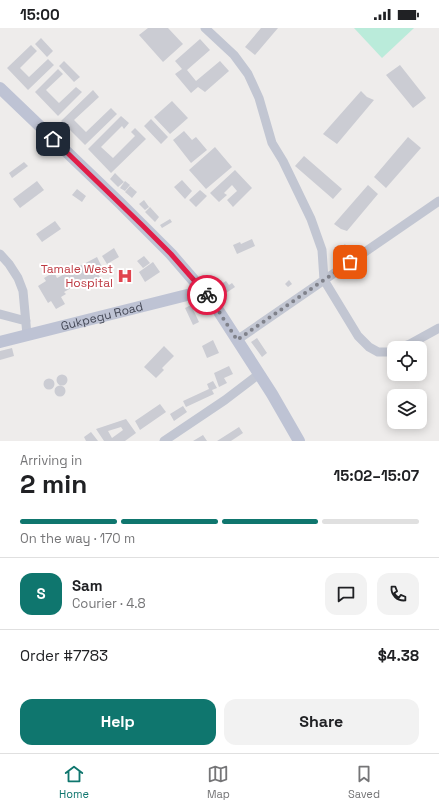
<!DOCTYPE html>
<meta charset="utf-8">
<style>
:root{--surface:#fff;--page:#f2f2f2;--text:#202124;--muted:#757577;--line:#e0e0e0;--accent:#0f766e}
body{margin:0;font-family:"Space Grotesk",sans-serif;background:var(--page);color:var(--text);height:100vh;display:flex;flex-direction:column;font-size:15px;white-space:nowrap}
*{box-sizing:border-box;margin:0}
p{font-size:13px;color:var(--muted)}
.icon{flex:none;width:22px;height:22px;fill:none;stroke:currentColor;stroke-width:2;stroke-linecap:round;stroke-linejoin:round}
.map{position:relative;height:413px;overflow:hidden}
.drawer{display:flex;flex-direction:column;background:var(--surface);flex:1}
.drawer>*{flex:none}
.buttons{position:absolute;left:387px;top:313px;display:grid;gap:8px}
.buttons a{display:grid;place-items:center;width:40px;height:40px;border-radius:8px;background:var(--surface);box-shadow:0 2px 10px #0003;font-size:20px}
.pin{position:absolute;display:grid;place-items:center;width:34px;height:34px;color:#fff;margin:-17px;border-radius:8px;box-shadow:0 2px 6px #0006}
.courier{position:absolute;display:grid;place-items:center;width:40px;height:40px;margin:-20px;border:3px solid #e11d48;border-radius:50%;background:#fff;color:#222;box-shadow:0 1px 5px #0007}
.summary em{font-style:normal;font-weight:600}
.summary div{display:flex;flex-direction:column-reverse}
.summary{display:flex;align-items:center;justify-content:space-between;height:68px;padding:0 20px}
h1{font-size:26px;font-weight:600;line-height:30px}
.bar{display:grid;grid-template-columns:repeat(4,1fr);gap:6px 4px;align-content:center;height:48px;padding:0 20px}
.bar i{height:5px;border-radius:3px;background:var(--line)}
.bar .active{background:var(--accent)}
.bar p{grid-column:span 4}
.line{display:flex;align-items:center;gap:10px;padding:0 20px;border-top:1px solid var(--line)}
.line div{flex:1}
.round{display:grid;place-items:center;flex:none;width:42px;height:42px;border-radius:12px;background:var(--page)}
.primary-button{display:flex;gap:8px;margin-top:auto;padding:8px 20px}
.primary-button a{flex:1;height:46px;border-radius:12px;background:var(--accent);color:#fff;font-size:16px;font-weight:600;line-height:46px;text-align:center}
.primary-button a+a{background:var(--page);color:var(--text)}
.status{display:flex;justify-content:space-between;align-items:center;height:28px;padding:0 20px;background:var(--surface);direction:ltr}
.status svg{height:11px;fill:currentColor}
.dock{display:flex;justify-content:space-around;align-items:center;height:56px;border-top:1px solid var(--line);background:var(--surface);font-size:11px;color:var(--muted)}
.dock a{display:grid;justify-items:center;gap:2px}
.dock .active{color:var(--accent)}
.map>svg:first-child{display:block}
.garden{fill:#baebda}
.building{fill:#cbccd3;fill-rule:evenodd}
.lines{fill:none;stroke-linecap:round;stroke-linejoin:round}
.street{stroke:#c2c6d2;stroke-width:9}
.secondary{stroke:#bec3d4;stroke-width:12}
.done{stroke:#80828b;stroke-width:4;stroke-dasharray:0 7.2}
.route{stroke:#e11d48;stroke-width:5}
.labels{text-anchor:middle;stroke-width:4;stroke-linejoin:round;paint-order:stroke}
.health-label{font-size:12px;fill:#be3a42;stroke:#fff;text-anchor:end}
.street-label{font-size:12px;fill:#454957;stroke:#fff}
</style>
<div class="status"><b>15:00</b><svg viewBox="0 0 49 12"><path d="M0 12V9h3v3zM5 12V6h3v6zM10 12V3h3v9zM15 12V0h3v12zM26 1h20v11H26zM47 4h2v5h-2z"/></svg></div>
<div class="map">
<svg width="439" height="413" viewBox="0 0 439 413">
<rect width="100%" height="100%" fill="#eeeceb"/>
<!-- garden -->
<path class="garden" d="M354,0H414L382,30Z"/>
<!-- building -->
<path class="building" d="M148,0H168L183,16L163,34L139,7Z
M261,0H278L255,27L245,19Z
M41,10L53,23L47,29L35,16Z
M200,11L210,22L187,42L196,53L220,33L229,43L205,64L198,59L191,65L175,46L182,41L175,33Z
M31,17L37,23L20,40L29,49L48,31L54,37L28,62L7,40Z
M64,33L80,49L74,54L59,38Z
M400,37L426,70L413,80L386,47Z
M58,41L63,46L46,62L59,75L76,59L82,64L58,88L35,64Z
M93,62L99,69L74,92L86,104L111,80L117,86L85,117L61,93Z
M361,63L367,69L374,72L337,116L323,106Z
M172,73L188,90L170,106L154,89Z
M121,88L129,95L124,101L122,98L101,119L113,130L135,108L131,104L135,100L146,111L111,145L88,121Z
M151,91L168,109L161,116L144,98Z
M184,103L192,112L196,109L207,122L191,135L173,112Z
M408,109L421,120L386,160L374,149Z
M215,119L232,139L206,161L189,142Z
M304,128L342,161L333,171L295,138Z
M24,134L28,138L12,150L9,145Z
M235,142L252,160L233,179L227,172L237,163L232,157L224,165L227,167L219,174L210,165Z
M115,145L124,154L118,159L110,151Z
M182,152L192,163L185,171L174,159Z
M37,153L44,162L20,180L13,171Z
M125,153L130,157L125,163L120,160Z
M368,157L378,166L347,203L341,201L334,196Z
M130,158L137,164L132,170L125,164Z
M77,161L86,168L82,174L72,167Z
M200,162L207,168L196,179L189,172Z
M144,172L149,179L145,182L139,176Z
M150,179L159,189L155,194L145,184Z
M170,191L172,194L162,200L160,197Z
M55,193L61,201L42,214L36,206Z
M252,211L255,218L237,226L233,217L240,214L241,216Z
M345,216L351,225L346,229L342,224L338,227L335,224Z
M114,220L119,229L107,236L102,228Z
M144,228L150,235L143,240L137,233Z
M97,229L104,243L98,246L102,252L88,260L84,253L64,264L66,266L61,269L65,276L56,281L51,273L48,275L38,258L46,253L44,250L54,244L57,250Z
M153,234L160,244L145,254L139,244Z
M289,252L292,256L288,259L285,256Z
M226,253L229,257L232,255L235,259L226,265L221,256Z
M191,277L199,294L193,297L185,280Z
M257,310L267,325L262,329L251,314Z
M213,312L219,325L207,330L202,318Z
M164,318L174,328L162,340L164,342L156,350L144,339Z
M12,320L14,328L0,332V323Z
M229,338L233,346L224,350L227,355L219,359L214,345Z
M56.5 352a5.5 5.5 0 1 1 11 0a5.5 5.5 0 1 1-11 0Z
M43.5 356a5.5 5.5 0 1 1 11 0a5.5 5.5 0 1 1-11 0Z
M213,353L217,360L212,362L214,366L186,379L183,373L209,361L207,356Z
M54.5 363a5.5 5.5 0 1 1 11 0a5.5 5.5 0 1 1-11 0Z
M160,376L166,384L140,402L135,393Z
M183,378L187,384L174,393L170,386Z
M126,391L136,405L125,413H104L96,401ZM121,399L123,402L112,410L108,403Z
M239,399L243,405L231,413H217Z
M91,404L98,413H86L84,409Z
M203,407L207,413H193Z"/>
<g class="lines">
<!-- street -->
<path class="street" d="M205,0L234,27L248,46L259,70L272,115L283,133L311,191L322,222L324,252L358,308L369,319L378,324H389L394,322
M0,226L9,236L18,250L23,263L27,307
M0,286L26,293
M237,312L439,173
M399,320L410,316L439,300
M164,413L225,372L259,346"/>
<!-- secondary -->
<g class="secondary">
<path d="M0,60L120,175L171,226L203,263L216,279L272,366L299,413"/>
<path id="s1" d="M0,314L203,263"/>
</g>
</g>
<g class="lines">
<!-- done -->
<path class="done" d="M207,267L216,279L237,312L350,234"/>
<!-- route -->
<path class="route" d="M53,111L142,197L171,226L207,267"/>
</g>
<!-- icons -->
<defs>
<symbol id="hospital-bare" viewBox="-9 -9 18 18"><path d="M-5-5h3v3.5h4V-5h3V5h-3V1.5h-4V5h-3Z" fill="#e0444e" stroke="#fff" stroke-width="2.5" paint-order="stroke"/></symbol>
</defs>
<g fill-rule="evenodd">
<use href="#hospital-bare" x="114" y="237" width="22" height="22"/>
</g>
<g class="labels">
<!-- health labels -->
<g class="health-label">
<text x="113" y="245">Tamale West<tspan x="113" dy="14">Hospital</tspan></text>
</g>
<!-- street labels -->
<g class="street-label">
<text dy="4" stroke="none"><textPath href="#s1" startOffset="105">Gukpegu Road</textPath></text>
</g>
</g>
</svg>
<div class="buttons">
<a><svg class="icon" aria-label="locate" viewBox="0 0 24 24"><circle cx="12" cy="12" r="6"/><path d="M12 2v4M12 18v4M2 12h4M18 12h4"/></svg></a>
<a><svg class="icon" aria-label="layers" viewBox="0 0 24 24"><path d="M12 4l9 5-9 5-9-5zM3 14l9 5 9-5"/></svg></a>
</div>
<div class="pin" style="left:350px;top:234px;background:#ea580c"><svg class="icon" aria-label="bag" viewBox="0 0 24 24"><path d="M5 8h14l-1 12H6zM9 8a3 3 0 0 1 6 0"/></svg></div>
<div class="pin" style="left:53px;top:111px;background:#1f2937"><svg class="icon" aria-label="home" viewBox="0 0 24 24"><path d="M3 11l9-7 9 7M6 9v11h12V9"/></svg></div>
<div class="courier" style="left:207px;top:267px"><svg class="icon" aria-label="bike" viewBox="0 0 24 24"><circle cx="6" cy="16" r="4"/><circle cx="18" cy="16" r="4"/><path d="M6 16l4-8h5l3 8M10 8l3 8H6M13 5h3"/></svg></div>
</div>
<section class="drawer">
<div class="summary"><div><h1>2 min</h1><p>Arriving in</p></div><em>15:02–15:07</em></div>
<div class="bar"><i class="active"></i><i class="active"></i><i class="active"></i><i></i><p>On the way · 170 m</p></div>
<div class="line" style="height:72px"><b class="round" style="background:var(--accent);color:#fff">S</b><div><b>Sam</b><p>Courier · 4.8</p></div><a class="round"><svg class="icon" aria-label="chat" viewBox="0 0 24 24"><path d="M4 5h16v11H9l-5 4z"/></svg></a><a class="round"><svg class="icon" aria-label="phone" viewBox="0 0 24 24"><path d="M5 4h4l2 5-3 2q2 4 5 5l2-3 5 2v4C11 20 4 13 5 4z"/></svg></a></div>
<div class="line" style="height:52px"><div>Order #7783</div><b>$4.38</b></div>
<div class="primary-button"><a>Help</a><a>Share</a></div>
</section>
<nav class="dock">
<a class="active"><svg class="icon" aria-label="home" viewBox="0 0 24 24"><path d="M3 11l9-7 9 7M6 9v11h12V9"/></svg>Home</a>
<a><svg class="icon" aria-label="map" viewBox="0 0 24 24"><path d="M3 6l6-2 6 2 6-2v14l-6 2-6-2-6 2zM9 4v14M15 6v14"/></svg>Map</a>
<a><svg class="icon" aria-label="saved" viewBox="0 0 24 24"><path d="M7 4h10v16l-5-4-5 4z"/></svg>Saved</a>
</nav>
